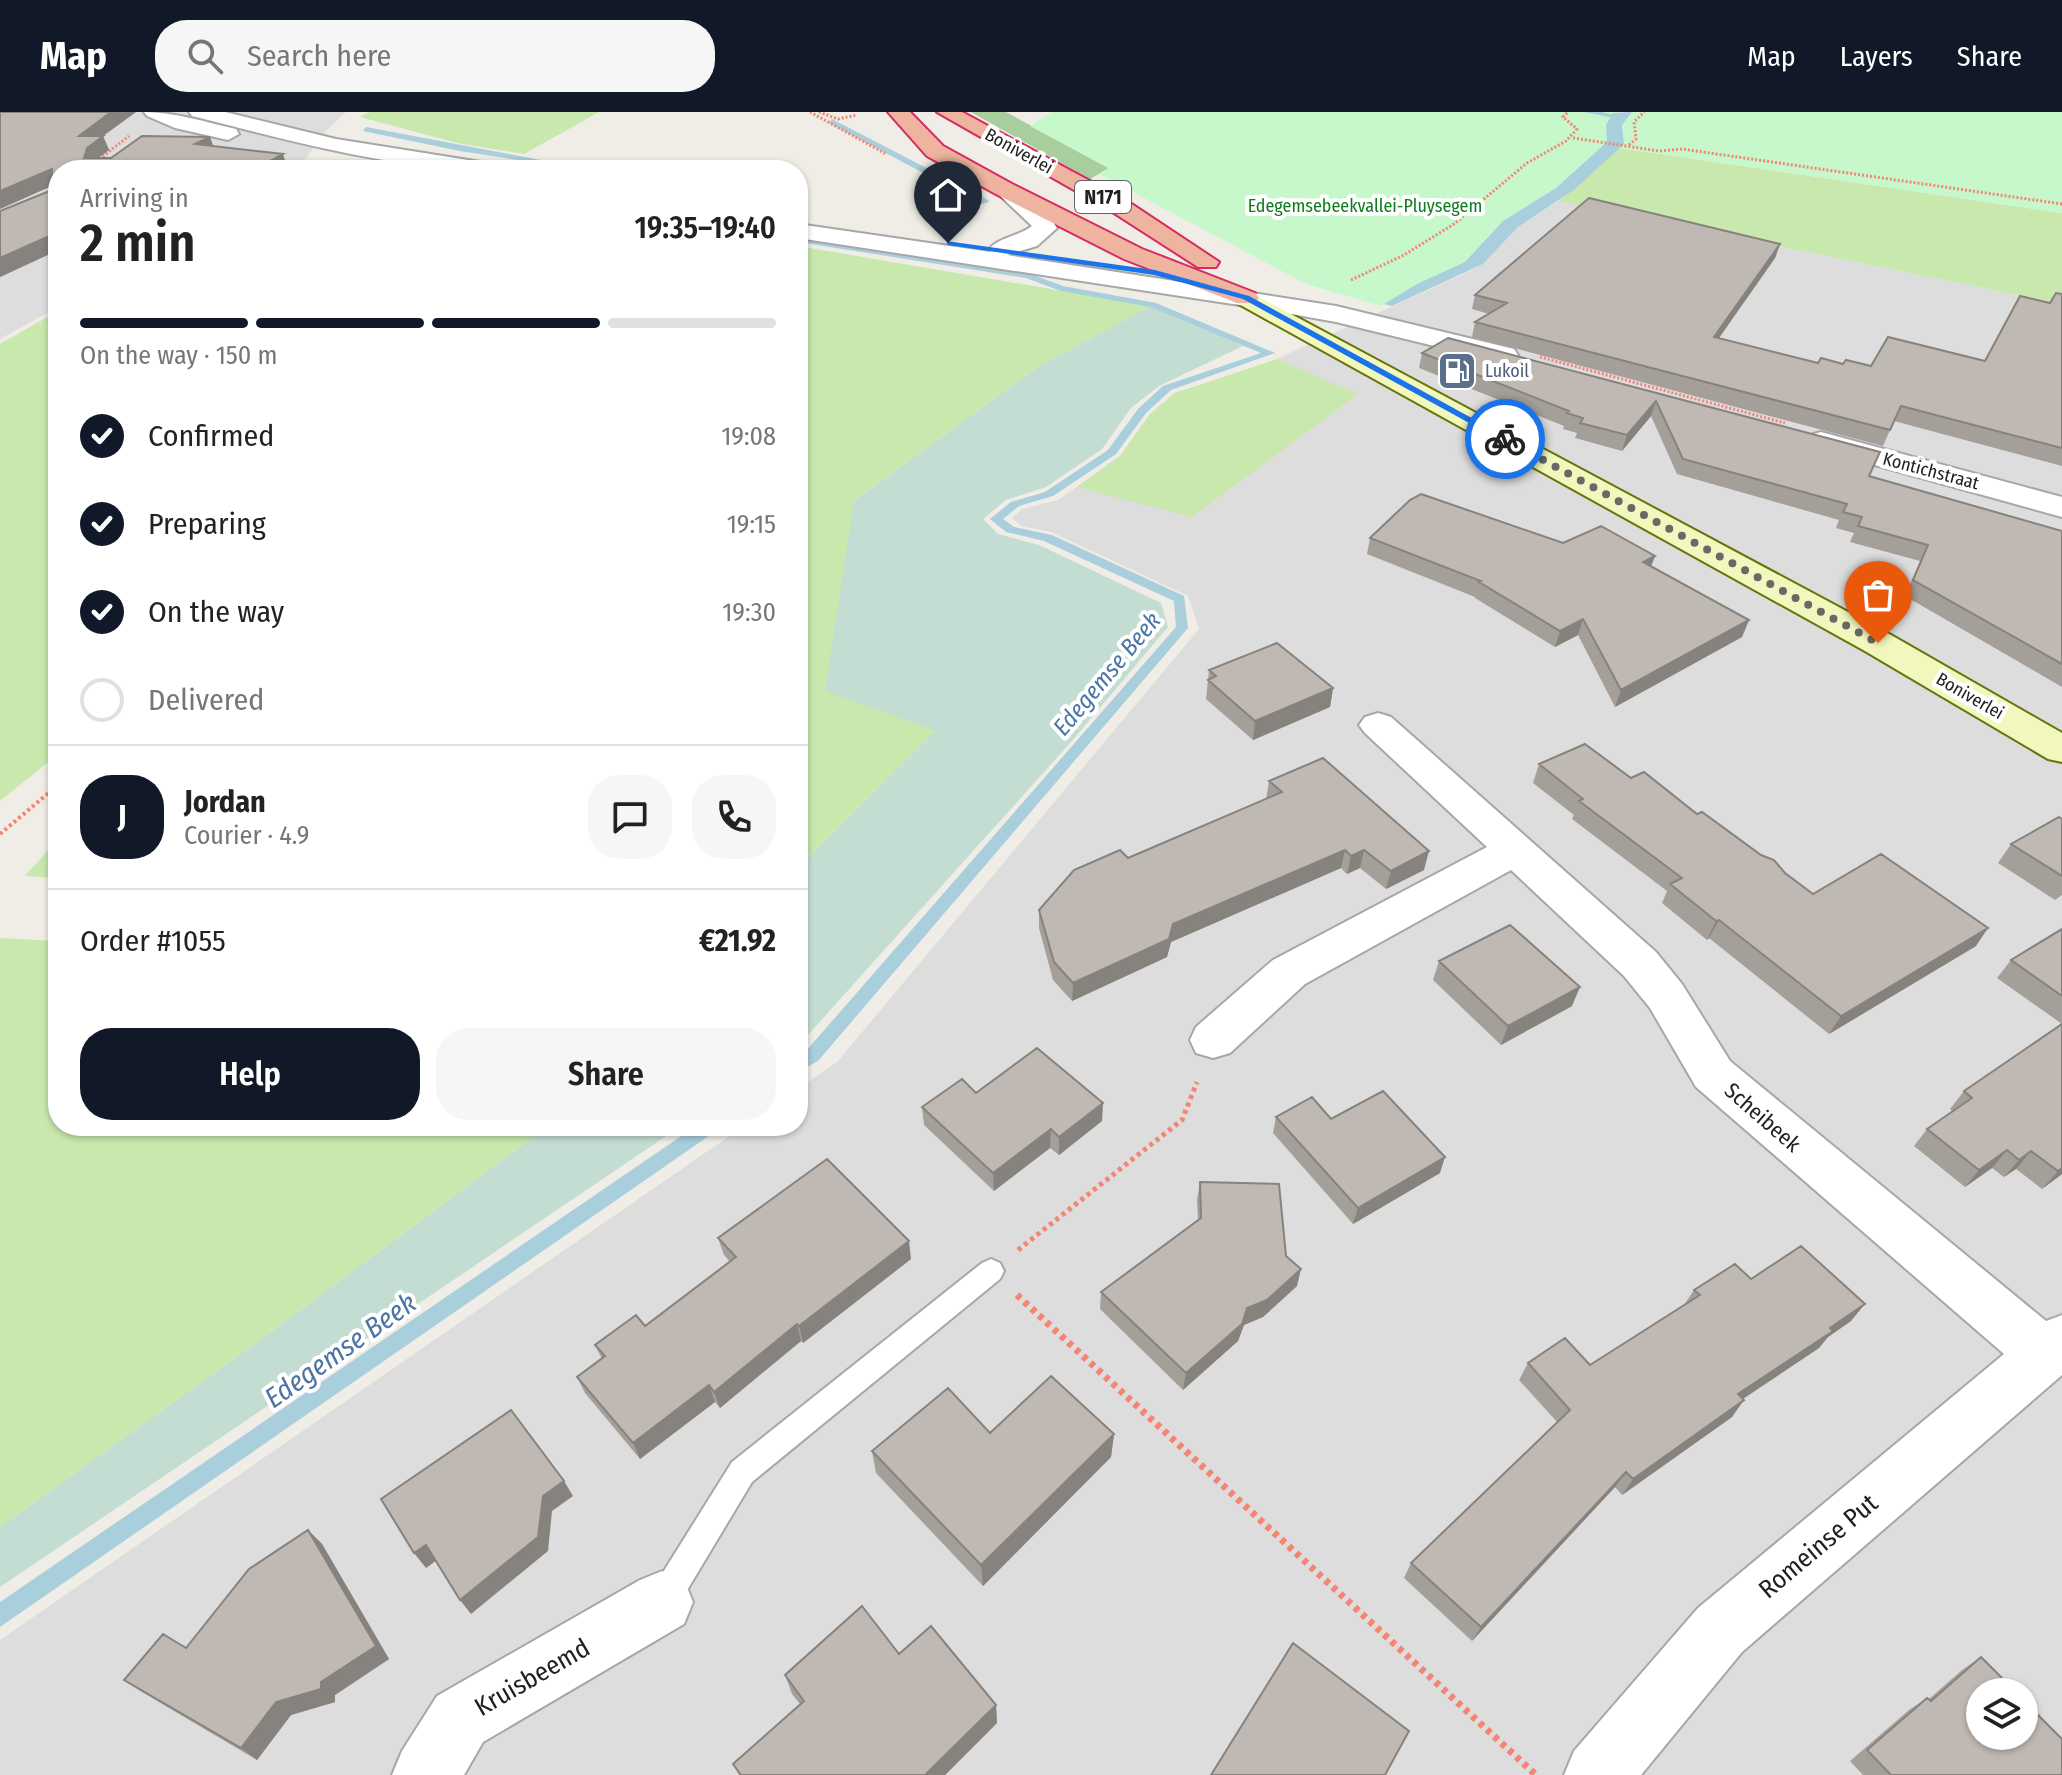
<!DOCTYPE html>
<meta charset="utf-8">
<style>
:root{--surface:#fff;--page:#f6f6f6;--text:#222;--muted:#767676;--line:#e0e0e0;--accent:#111827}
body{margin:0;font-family:"Fira Sans Condensed",sans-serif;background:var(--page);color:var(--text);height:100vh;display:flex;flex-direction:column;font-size:30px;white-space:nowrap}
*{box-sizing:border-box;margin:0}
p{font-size:26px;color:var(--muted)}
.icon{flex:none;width:44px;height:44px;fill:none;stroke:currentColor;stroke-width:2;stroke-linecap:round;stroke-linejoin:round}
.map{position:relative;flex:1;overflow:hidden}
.details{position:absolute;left:48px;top:48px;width:760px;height:976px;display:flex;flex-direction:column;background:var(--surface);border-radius:32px;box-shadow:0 2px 6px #0004}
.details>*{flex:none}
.tools{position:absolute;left:1966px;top:1566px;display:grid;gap:16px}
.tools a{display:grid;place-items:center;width:72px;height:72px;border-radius:50%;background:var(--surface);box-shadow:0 2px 6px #0004;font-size:40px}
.pin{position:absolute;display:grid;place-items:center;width:68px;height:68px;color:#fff;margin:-82px -34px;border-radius:50% 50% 50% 0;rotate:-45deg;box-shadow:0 0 8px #0007}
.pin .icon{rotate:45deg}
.courier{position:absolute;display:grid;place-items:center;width:80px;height:80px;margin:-40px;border:6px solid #1a73e8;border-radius:50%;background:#fff;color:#222;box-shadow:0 2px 10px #0007}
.head em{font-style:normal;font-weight:600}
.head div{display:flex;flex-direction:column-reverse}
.head{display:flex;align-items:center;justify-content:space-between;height:136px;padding:0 32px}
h1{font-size:52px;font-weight:600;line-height:60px}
.bar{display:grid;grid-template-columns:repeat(4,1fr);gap:12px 8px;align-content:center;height:96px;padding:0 32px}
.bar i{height:10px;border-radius:6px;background:var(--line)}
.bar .selected{background:var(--accent)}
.bar p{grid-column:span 4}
.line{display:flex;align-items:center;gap:20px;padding:0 32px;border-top:2px solid var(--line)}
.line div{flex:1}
.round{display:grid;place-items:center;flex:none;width:84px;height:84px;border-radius:32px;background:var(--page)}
ol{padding:0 32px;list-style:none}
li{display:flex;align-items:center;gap:24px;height:88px}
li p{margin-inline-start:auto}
li .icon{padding:8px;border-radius:50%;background:var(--accent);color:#fff;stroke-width:4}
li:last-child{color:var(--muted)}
li i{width:44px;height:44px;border:4px solid var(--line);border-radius:50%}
.primary-button{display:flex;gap:16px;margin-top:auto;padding:16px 32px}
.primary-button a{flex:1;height:92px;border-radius:32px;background:var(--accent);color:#fff;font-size:32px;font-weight:600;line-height:92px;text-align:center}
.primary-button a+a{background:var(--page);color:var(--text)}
header{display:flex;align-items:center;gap:48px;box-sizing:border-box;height:112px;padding:0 40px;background:var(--accent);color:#fff}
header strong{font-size:38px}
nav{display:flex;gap:44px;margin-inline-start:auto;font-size:28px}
.search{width:560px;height:72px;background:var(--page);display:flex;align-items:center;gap:20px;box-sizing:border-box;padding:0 28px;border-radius:32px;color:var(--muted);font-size:30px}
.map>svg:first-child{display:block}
.residential{fill:#dedddd;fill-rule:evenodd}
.grass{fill:#c8e8ae}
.forest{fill:#a9ce9d}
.wetland{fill:#c4ddd3}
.park{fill:#c6f8cc}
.water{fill:#a9cedc}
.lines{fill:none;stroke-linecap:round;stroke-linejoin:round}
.stream{fill:#a9cedc;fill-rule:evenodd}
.service-casing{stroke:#a7a7a7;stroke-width:4}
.minor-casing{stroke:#a7a7a7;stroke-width:4}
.secondary-casing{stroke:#647409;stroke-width:4}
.trunk-casing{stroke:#d52d60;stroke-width:4}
.path-far3{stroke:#f58573;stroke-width:3;stroke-dasharray:2 2;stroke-linecap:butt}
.path-far2{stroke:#f58573;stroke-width:4;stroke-dasharray:3 3;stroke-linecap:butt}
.path-far1{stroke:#f58573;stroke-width:5;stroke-dasharray:4 4;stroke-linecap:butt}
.path{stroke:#f58573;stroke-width:7;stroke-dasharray:5 5;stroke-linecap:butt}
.service{fill:#fff;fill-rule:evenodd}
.minor{fill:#fff;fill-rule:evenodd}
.secondary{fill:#f2f7bd;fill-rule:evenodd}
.trunk{fill:#eeb4a0;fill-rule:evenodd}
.wall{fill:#a59f9a}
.shaded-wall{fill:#86827d}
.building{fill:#c0b9b3;stroke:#86827d;stroke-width:2}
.route{fill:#1a73e8}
.done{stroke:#696865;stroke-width:8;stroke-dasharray:0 14.4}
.labels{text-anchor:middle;stroke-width:8;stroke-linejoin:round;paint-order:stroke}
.far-street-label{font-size:18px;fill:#202020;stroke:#fff}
.far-park-label{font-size:18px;fill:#107c1d;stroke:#fff}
.far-service-label{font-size:18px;fill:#4e5e75;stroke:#fff;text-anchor:start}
.shield{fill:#fff;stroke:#636363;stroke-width:2}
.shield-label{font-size:20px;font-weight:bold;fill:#202020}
.street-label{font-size:22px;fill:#202020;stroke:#fff}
.water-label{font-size:24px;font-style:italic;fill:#4c75a4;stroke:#fff}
.near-street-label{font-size:26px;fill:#202020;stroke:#fff}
.near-water-label{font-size:28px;font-style:italic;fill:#4c75a4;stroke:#fff}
</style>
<header>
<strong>Map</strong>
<div class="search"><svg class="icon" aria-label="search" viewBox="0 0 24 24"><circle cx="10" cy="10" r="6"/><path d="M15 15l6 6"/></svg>Search here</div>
<nav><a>Map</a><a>Layers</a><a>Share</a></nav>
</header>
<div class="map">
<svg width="2062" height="1663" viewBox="0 0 2062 1663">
<rect width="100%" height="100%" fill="#f0ede6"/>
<!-- residential -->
<path class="residential" d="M0,0H346L326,19L297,58H58V195L0,227Z
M1558,89L2062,192V1663H0V1528L744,1014H798V977L837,950L1199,517L1188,484L1051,420L1021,414L1012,406L1022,397L1058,388L1120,344L1150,302L1175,281L1261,254L1468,160L1483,152L1518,115ZM1980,1580H2024V1624H1980Z"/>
<!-- grass -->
<path class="grass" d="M369,0H599L524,42L457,31L360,5Z
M1619,36L2062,101V192L1558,89Z
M798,134L1151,194L1039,254L854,389L936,619L798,756Z
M58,199V642L0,689V232Z
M1277,247L1358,282L1192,405L1077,375L1120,344L1150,302L1175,281Z
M58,727V766L25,764Z
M0,826L58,829V1014H548L256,1231L0,1415Z"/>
<!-- forest -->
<path class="forest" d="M971,0H1006L1109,56L1090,67Z"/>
<!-- wetland -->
<path class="wetland" d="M1151,194L1192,209L1243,234L1159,274L1131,296L1102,337L1046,375L1006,388L983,407L998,422L1039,433L1161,491L1168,515L1071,630L798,934V756L936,619L825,579L854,389L1039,254Z
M548,1014H681L0,1475V1415L256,1231Z"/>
<!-- park -->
<path class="park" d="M1052,0H1616L1606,13L1607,30L1556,76L1503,109L1465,150L1417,172L1381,194L1306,172L1099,62L1108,56L1030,14Z
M1632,0H2062V101L1619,36L1624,32L1622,13Z"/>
<!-- water -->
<path class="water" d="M1632,0L1622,13L1624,32L1575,77L1518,115L1483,152L1392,194L1384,192L1417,172L1465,150L1503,109L1556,76L1607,30L1606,13L1613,1Z"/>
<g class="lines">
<!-- stream -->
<path class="stream" d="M1584,0H1602L1623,5L1619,7Z
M832,7L988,88L989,90L982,92L829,11Z
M366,15L567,53L563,55L460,39L363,19Z
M311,48L365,56L369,58L314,52Z
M798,124L1028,161L1063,174L1156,191L1275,241L1171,278L1146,301L1116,342L1053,384L1019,394L1003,407L1014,415L1052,423L1184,484L1188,516L818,949L798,960V944L806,939L1176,515L1174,489L1044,429L1006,420L990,407L1011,390L1045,380L1108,338L1138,297L1163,274L1261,241L1151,195L1061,179L1026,166L798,130Z
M696,1014H719L716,1019L0,1515V1490Z"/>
<defs>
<path id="service" d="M991,1147L1000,1151L1004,1159L1000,1167L752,1370L674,1500L663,1505L652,1500L647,1489L652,1478L732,1350L982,1151Z"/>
<path id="minor" d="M144,0C175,0 205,10 236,17L239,22L228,28L175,16L147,4Z
M189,0H225L336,27L487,51L498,58C394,58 292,29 192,4Z
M1004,70C1024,75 1047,99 1057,116L1037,134L1007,143L1336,194L1514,237L1518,243L1514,249L1504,251L1336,210L1246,194L798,126V112L991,140L989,137C998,126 1019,124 1032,114L993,77L996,72Z
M1821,320L2062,385V405L1810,335L1806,329L1810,323Z
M1378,601L1391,605L1656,840L1682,872L1730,949L2046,1209L2062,1203V1263L1742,1540L1641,1663H1564L1574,1639L1698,1496L2004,1242L1696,975L1650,896L1624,864L1511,758L1305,872L1230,941L1213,946L1196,941L1190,928L1196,915L1273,848L1487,735L1365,621L1359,613L1365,605Z
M662,1459L684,1468L693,1490L684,1512L483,1630L464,1663H392L402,1639L437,1584L640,1468Z"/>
<path id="secondary" d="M1246,178L1891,523L2062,621V650L2048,647L1865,539L1237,191L1233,186L1237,181Z"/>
<path id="trunk" d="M888,0H910L943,34L1012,72L1142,137L1255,181L1259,186L1255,191H1237L1124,147L996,82L927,44Z
M937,0H962L1127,89L1219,150L1216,155H1198L1111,99Z"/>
</defs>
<!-- service casing -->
<use href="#service" class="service-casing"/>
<!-- minor casing -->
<use href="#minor" class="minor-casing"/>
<!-- secondary casing -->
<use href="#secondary" class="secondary-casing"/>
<!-- trunk casing -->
<use href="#trunk" class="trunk-casing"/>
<!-- path-far3 -->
<path class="path-far3" d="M810,0L886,42
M819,0L838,7L857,3
M1573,26L1659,39L1682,37L2062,92
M1629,33L1636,27L1634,10L1644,0
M103,52L102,45L129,24
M1351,168L1404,143L1454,112L1527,51L1566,29L1577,17L1563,5L1568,0
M1540,245L1785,311"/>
<!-- path-far2 -->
<path class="path-far2" d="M0,722L58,673"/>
<!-- path-far1 -->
<path class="path-far1" d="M1018,1138L1182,1008L1197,970"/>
<!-- path -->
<path class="path" d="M1017,1183L1536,1663"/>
<!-- service -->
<use href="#service" class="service"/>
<!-- minor -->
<use href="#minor" class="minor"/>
<!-- secondary -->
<use href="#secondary" class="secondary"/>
<!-- trunk -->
<use href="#trunk" class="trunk"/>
</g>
<!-- wall -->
<path class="wall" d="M0,0H136L103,24L109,38L98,46H111L210,25L213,34L283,42L287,56L58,58V140H54L0,165L52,78V74L0,97Z
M1780,132L1775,146L1719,226L1818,251L1871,254L1985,249L2050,191L2062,182V354L1894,309L1883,334L1472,225L1475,210L1489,202L1472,197L1475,183Z
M1448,226L1880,340L1869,364L2062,419V575L1905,484L1920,449L1850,430L1854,421L1836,416L1839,408L1677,362L1651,304L1622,339L1575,326L1577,321L1563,317L1564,314L1419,256L1422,241Z
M1370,426L1563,431L1655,444L1651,454L1749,508L1742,525L1615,595L1578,523L1555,535L1475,486V485L1367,442Z
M1209,558L1333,576L1330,595L1253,628L1206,587Z
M1539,652L1631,666L1697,702L1785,761L1813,782L1976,834L1829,922L1709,826L1707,828L1662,791L1667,779L1572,707L1574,703L1533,671Z
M1269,669L1424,758L1386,777L1360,756L1347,762L1341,756L1171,830L1167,845L1072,889L1053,868L1039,816V798L1128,746L1266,687Z
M2062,707V783L2055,788L1998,751L2011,732Z
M2062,817V1062L2042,1077L2016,1057L2004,1065L1992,1056L1965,1075L1914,1034L1927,1017L1952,999L1950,997L1964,979L2062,912L1997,866L2011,848Z
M1439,849L1572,894L1501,933L1433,868Z
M976,981L1102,1009L1059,1043L1050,1036L994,1079L924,1013L922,995Z
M1276,1005L1331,1007L1440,1061L1353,1112L1273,1021Z
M1200,1070L1286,1144L1297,1174L1263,1205L1244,1213L1238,1229L1183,1278L1100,1197L1101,1180L1198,1108L1197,1088Z
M718,1126L911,1147L803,1231L801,1229L720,1296L715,1290L640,1347L585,1281L577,1265L602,1247L595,1233L645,1214L730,1150L724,1143Z
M1751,1167L1851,1209L1828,1225L1819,1236L1743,1287L1732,1305L1622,1383L1615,1375L1472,1529L1404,1466L1411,1451L1557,1310L1519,1268L1528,1251L1590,1253L1684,1193L1694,1178Z
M990,1321L1114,1322L1111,1345L983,1474L876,1361L872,1339Z
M308,1418L322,1432L389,1547L335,1583V1590L291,1603L257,1648L142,1580L124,1568L186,1536Z
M899,1542L996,1593L997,1611L945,1663H739L733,1652L800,1592L792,1582L785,1563Z
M1981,1545L2062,1663H1863L1850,1649L1909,1598L1927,1586L1929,1587L1962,1558Z"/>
<!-- shaded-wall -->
<path class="shaded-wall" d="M111,0H136L103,24L109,38L93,50L84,46L79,24Z
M210,25L215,39L195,32Z
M283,42L287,56L283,58H254Z
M52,57L58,71L0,97V79Z
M47,125L54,140L0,165V146Z
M1780,132L1775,146L1709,240L1714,225Z
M1656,289L1651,304L1622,339L1627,323Z
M1655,444L1649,460L1643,450Z
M1583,507L1578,523L1555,535L1560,519Z
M1749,508L1742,525L1615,595L1621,578Z
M1333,576L1330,595L1253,628L1255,609Z
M1345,738L1341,756L1171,830L1167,845L1072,889L1073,871L1173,812Z
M1364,738L1360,756L1347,762L1351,744Z
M1429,739L1424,758L1386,777L1391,759Z
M1719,808L1709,826L1707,828L1716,809Z
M1988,816L1976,834L1829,922L1841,904Z
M1580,875L1572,894L1501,933L1508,914Z
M1103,991L1102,1009L1059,1043V1025Z
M1051,1017L1050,1036L994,1079L993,1061Z
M2007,1038L1992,1056L1965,1075L1979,1058Z
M2031,1039L2016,1057L2004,1065L2019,1048Z
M1445,1045L1440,1061L1353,1112L1358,1096Z
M2062,1056V1062L2042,1077L2058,1059Z
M909,1129L911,1147L803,1231L799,1214Z
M1301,1157L1297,1174L1263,1205L1244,1213L1238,1229L1183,1278L1186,1261L1247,1196Z
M1865,1192L1851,1209L1828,1225L1819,1236L1726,1298L1738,1282Z
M797,1212L801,1229L720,1296L714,1280Z
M709,1273L715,1290L640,1347L633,1331Z
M1744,1288L1732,1305L1622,1383L1633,1367Z
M1114,1322L1111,1345L983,1474L981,1453Z
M1626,1360L1615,1375L1472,1529L1481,1515Z
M564,1369L573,1384L552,1399L548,1439L471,1502L460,1488L543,1384Z
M308,1418L322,1432L389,1547L335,1583V1590L291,1603L257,1648L241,1636L276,1590Z
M426,1433L437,1448L426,1456L414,1441Z
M996,1593L997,1611L945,1663H925Z"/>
<!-- building -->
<path class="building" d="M0,0H111L79,24H103L87,36L84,46H111L142,24L210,25L195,32L283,42L254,58H58V126L47,125L0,146V99L52,78V57L0,79Z
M1589,86L1780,132L1714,225L1818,251L1821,246L1843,252L1846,248L1871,254L1888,225L1985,249L2020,184L2050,191L2056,181L2062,182V336L1901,294L1890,318L1475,210L1507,191L1475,183Z
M1448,226L1880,340L1869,364L2062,419V552L1913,468L1928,433L1858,414L1862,405L1843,400L1847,392L1683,347L1656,289L1627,323L1580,311L1583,306L1567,301L1569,299L1422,241Z
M1421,382L1563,431L1601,414L1655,444L1643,450L1749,508L1621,578L1583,507L1560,519L1479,470L1481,469L1370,426L1410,388Z
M1277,531L1333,576L1255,609L1208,568L1216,564L1209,558Z
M1585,632L1631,666L1644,660L1697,702L1702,700L1761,743L1774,748L1785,761L1813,782L1881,742L1988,816L1841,904L1719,808L1716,809L1670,772L1682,766L1579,689L1583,687L1539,652Z
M1323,646L1429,739L1391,759L1364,738L1351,744L1345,738L1173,812L1169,827L1073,871L1054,850L1039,798L1074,758L1120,738L1128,746L1282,680L1269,669Z
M2059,705L2062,707V764L2011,732Z
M1510,813L1580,875L1508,914L1439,849Z
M2062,817V884L2011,848Z
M2062,912V1056L2058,1059L2031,1039L2019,1048L2007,1038L1979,1058L1927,1017L1972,986L1964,979Z
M1037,936L1103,991L1059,1025L1051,1017L993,1061L922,995L962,967L976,981Z
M1383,979L1445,1045L1358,1096L1276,1005L1312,985L1331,1007Z
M827,1047L909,1129L799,1214L797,1212L714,1280L709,1273L633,1331L577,1265L605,1244L595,1233L636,1203L645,1214L736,1145L718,1126Z
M1200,1070L1279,1072L1286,1144L1301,1157L1267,1188L1247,1196L1242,1212L1186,1261L1101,1180L1201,1106Z
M1801,1134L1865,1192L1830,1216L1833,1219L1738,1282L1744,1288L1633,1367L1626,1360L1481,1515L1411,1451L1570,1298L1528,1251L1565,1226L1590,1253L1700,1183L1694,1178L1735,1152L1751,1167Z
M1051,1264L1114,1322L981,1453L872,1339L948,1276L990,1321Z
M511,1298L564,1369L543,1384L538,1425L460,1488L426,1433L414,1441L381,1387Z
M308,1418L376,1534L321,1570V1577L276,1590L241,1636L124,1568L163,1522L186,1536L249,1457Z
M862,1494L899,1542L931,1514L996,1593L925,1663H741L733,1652L804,1589L785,1563Z
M1293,1531L1409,1619L1385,1663H1211Z
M1981,1545L2016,1580H1980V1624H2024V1589L2062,1627V1663H1891L1867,1638L1927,1586L1931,1589Z"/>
<!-- route -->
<path class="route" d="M946,129L1155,158L1249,184L1510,327L1502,329L1243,187L1154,163L948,133Z"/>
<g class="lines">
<!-- done -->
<path class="done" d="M1505,327L1878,531"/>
</g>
<!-- icons -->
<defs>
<symbol id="fuel-square" viewBox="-11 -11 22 22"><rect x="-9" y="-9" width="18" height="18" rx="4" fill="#5c6f8a" stroke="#fff"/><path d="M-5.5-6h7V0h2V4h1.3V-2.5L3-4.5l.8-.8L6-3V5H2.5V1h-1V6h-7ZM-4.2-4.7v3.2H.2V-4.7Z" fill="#fff"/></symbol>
</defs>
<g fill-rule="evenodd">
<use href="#fuel-square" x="1435" y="237" width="44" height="44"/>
</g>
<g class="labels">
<!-- far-street labels -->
<g class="far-street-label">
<text transform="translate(1019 39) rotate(29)" y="6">Boniverlei</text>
<text transform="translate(1931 359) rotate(15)" y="6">Kontichstraat</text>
<text transform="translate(1970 584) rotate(30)" y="6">Boniverlei</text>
</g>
<!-- far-park labels -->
<g class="far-park-label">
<text x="1365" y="100">Edegemsebeekvallei-Pluysegem</text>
</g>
<!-- far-service labels -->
<g class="far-service-label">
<text x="1485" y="265">Lukoil</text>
</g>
<!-- shield labels -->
<rect class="shield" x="1075" y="69" width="56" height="32" rx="6"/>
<g class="shield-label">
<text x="1103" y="92">N171</text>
</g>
<!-- street labels -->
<g class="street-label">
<text transform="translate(1763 1005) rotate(41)" y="8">Scheibeek</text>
</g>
<!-- water labels -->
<g class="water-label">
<text transform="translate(1107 562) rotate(-50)" y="8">Edegemse Beek</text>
</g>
<!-- near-street labels -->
<g class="near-street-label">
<text transform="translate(1818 1434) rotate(-40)" y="9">Romeinse Put</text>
<text transform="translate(532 1565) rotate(-30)" y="9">Kruisbeemd</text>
</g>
<!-- near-water labels -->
<g class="near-water-label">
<text transform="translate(340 1238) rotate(-35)" y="10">Edegemse Beek</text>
</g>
</g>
</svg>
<div class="tools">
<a><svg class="icon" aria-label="layers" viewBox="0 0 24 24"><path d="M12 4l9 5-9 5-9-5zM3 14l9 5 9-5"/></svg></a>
</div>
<div class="pin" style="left:1878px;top:531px;background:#ea580c"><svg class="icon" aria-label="bag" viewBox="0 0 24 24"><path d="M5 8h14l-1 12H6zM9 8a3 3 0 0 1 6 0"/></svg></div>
<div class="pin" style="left:948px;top:131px;background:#1f2937"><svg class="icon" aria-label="home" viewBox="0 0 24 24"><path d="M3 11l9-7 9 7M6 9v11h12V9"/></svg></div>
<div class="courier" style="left:1505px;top:327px"><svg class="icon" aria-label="bike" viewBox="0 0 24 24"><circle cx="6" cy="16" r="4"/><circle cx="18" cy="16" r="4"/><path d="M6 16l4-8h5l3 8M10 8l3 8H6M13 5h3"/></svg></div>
<section class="details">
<div class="head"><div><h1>2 min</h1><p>Arriving in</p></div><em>19:35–19:40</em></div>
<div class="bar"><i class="selected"></i><i class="selected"></i><i class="selected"></i><i></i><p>On the way · 150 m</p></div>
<ol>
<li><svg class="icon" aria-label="check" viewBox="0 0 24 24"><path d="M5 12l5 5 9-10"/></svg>Confirmed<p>19:08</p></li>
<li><svg class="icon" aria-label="check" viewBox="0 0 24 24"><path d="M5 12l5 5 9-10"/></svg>Preparing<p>19:15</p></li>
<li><svg class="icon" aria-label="check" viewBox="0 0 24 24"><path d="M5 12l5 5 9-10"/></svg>On the way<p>19:30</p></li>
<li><i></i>Delivered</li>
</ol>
<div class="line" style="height:144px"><b class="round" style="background:var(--accent);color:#fff">J</b><div><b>Jordan</b><p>Courier · 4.9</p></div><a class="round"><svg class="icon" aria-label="chat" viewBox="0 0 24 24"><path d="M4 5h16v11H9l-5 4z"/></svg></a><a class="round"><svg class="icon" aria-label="phone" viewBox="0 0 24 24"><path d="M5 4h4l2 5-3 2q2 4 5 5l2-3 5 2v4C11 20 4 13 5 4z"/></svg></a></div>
<div class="line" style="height:104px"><div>Order #1055</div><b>€21.92</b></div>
<div class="primary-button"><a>Help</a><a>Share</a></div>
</section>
</div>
